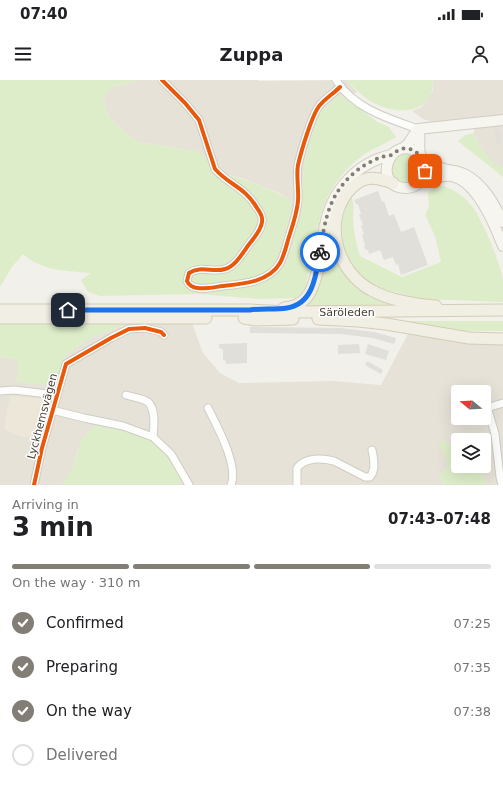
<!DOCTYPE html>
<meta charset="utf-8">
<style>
:root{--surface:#fff;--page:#f2f2f2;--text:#202124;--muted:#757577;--line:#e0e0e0;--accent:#837e75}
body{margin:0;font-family:"DejaVu Sans",sans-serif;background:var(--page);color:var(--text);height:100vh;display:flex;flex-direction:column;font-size:15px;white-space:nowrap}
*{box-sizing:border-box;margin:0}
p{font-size:13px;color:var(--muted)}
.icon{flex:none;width:22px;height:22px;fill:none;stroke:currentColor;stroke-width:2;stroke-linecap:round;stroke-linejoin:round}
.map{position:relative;height:405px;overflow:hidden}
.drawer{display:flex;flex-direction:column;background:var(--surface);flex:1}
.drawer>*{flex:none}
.needle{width:26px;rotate:288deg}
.tools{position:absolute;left:451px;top:305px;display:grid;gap:8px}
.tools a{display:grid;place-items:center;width:40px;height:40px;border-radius:4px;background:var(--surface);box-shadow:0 4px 16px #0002;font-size:20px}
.pin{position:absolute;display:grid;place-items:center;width:34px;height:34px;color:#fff;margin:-17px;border-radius:8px;box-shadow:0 2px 6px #0006}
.courier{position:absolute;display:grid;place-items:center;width:40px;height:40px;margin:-20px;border:3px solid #1a73e8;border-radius:50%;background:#fff;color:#222;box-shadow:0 1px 5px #0007}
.head em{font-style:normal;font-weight:700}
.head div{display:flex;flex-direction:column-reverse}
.head{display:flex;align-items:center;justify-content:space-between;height:68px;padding:0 12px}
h1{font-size:26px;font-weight:700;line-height:30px}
.bar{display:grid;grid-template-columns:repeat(4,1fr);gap:6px 4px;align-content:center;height:48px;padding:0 12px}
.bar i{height:5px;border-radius:3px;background:var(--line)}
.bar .current{background:var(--accent)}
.bar p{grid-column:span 4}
ol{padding:0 12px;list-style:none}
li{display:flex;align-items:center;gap:12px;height:44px}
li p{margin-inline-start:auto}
li .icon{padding:4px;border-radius:50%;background:var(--accent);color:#fff;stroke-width:4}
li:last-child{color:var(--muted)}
li i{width:22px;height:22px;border:2px solid var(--line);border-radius:50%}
.status{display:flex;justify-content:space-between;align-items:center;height:28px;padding:0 20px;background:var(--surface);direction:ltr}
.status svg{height:11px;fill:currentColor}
header{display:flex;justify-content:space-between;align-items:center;height:52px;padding:0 12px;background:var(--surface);font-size:18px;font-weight:700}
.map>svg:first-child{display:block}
.residential{fill:#e6e2d7;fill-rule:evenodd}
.education{fill:#ece7d9}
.green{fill:#deedc9}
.parking{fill:#e0dfda}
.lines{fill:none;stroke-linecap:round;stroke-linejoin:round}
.street-casing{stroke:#ceccc6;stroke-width:9}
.secondary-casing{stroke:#d1cdc1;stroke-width:12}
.primary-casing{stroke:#d4ccb7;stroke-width:13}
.street{stroke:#fdfdfc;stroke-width:7}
.secondary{stroke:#f7f5ef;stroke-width:10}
.primary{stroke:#f1eee4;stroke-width:11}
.cycleway-casing{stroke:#fff;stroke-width:6}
.cycleway{stroke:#e8590c;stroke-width:4}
.done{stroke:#837e75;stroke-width:4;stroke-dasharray:0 7.2}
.route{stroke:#1a73e8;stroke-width:5}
.labels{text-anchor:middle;stroke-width:3;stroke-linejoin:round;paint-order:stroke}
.street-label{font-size:11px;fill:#484136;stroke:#fff}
</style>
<div class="status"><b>07:40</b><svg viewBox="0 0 49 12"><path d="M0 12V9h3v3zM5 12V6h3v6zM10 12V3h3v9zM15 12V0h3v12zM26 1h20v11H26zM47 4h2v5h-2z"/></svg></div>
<header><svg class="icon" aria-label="menu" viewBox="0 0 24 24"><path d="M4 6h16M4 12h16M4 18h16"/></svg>Zuppa<svg class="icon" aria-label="person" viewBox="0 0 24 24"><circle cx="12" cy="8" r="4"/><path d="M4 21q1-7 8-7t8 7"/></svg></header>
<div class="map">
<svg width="503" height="405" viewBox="0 0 503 405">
<rect width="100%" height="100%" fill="#f1f0ea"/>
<!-- residential -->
<path class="residential" d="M138,0H258L259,1L347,0L357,12L346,18L339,16L335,18L318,34L305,78L300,132L288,173L287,186L278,178L288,143L292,121L279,113L244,99L213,91L195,70H184L177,68L138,62L123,51L110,38L104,24L106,13L114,6L128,4Z
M433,0H503V89L493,83L483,72L474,53L475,37L436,43L423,39L412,31L422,27L433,10Z
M130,243H192L203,273L220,293L239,303L333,301L381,305L409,252L451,261L503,265V405H487L480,386H484V360H458V369L442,360L448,383L446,390L443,392L441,401L445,405H180V392L79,366L73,386L63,405H0V277L18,279L66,275L88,259ZM458,312H484V338H458Z"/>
<!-- education -->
<path class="education" d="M10,316L48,319L50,321V323L40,358L21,357L4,349Z"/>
<!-- green -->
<path class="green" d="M0,0H138L128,4L114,6L106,13L104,24L110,38L123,51L138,62L177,68L184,70H195L206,76L213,91C241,98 267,106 292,121L288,143L278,178L287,186L288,173L300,132L305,78L318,34L335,18L339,16L346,18L377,42L389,47L396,57C383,66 369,69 357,80C345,90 335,103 328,116C316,143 312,177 306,206L302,213L295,218L259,219L198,214L100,216L88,212L81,200L91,193C68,191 41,191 23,174L12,187L0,207Z
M347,0H433C433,37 394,35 370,21C361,15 354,8 347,0Z
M474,53C482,71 486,78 503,89V97L458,61L465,55Z
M407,73L415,75L422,88L417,99C405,105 397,104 391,91L394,78L401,74Z
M443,106C454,110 463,115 471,125C482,138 501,184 503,201C503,208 503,215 503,222L421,219L374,207L360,197L350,182L342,164L340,147L347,123L351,117C355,126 353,127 353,135C353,148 356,164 360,176L402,197L441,182L435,156L425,135L429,126L428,112L435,107Z
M330,142L332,167L336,181L344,194L353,205L403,226L306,227C325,209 326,167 330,142Z
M0,240L130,243L88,259L66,275L56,306L17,302L18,279L0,277Z
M398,241H503V251H459Z
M103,343L149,358L168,374L180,392V405H63C65,398 70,392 73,385C81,365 80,350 103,343Z
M442,360L458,369V386H480L487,405H445L441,401L439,395L446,390L448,383L439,363Z"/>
<!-- parking -->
<path class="parking" d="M499,49L501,64H496L495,50Z
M378,111L382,122L384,121L389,136L394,134L401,152L414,147L428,185L401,195L398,184L396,185L393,177L384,180L380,170L369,174L368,170H366L364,166L365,165L362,155L364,154L361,146L363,145L359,135L361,134L358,124H356L354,120Z
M250,247L341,248L374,252L396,258L394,264L373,258L341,254L250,253Z
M247,263V283L226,284L225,280H223V269L219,268V264Z
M359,264L360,273L338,274V265Z
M368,264L389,271L386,280L365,274Z
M367,281L383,290L381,294L365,285Z"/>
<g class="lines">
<defs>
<path id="street" d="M162,0L185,23L199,40L215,89C229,105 245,107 257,128C260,132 263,137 262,142C261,150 255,157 250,163C243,172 236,186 225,189C213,193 201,185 189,193L187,201C192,213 213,207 223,206C243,204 269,202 280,183C284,176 286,167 288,160C292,147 297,134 298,121C299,110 296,95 298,85C301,72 312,34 320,25C326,18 334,13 340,7
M336,0C355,29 387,38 418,49
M0,311L14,310L56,315
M126,315C133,317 142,318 148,322C156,329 154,347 153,357
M208,328C217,346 239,386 231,405
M52,330L84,338L123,346L153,357L171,374L189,405
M34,405L42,368L66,284L111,258L129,249L145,248L161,252L164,255
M297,405V388C305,377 322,378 334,381L365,397H370C376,390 374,379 372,370
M502,405L500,397L495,354L488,330L490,327L503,323"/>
<path id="secondary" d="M418,49C421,57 418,65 420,74C421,78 424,81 425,85C427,97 418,108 406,108C370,108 390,49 420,75
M402,69L408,64L418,49L503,40
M423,81C430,83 437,86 444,89C451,91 458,91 464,94C483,103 494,124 503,142
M421,100C431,98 441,95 452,96C477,101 495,145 503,166
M325,146C331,111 357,82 392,75"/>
<path id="primary" d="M393,103C384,100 376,97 366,99C358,101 352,107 347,113C323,145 338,192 371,210C388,220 417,225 436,226
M284,228C292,227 301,224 306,218C318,205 322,164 325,146
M0,230H250L289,232L503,230
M0,238H206
M244,238L256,240L293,239
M318,239L358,241L386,244L469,258L503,259"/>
</defs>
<!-- street casing -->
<use href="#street" class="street-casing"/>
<!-- secondary casing -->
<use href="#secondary" class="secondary-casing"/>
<!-- primary casing -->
<use href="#primary" class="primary-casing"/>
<!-- street -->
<use href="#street" class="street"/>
<!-- secondary -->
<use href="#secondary" class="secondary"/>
<!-- primary -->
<use href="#primary" class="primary"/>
<defs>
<path id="cycleway" d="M162,0L185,23L199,40L215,89C229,105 245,107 257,128C260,132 263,137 262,142C261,150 255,157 250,163C243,172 236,186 225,189C213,193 201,185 189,193L187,201C192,213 213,207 223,206C243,204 269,202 280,183C284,176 286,167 288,160C292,147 297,134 298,121C299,110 296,95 298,85C301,72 312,34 320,25C326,18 334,13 340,7
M34,405L42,368L66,284L111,258L129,249L145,248L161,252L164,255"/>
</defs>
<!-- cycleway casing -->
<use href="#cycleway" class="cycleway-casing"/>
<!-- cycleway -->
<use href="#cycleway" class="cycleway"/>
</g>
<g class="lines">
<!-- done -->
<path class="done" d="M320,172C324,147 327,123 344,103C353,92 366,83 379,78C382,76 387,77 391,75C394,74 397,70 401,69C415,66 425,78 425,91"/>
<!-- route -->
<path class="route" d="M68,230H250C262,228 274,230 287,228C314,224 316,194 320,172"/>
</g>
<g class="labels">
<!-- street labels -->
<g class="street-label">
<text x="347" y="236">Säröleden</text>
<text transform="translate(42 336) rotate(-75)" y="4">Lyckhemsvägen</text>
</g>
</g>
</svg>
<div class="tools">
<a><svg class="needle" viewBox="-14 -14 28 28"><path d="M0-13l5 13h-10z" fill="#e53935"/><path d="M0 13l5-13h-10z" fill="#757577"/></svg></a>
<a><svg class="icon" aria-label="layers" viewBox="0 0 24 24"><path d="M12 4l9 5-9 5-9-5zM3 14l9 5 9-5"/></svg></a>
</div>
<div class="pin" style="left:425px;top:91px;background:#ea580c"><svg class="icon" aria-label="bag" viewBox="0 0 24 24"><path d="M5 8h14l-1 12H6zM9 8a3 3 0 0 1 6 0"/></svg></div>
<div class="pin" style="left:68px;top:230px;background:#1f2937"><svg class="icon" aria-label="home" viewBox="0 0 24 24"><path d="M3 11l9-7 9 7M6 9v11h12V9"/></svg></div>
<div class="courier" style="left:320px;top:172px"><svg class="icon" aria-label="bike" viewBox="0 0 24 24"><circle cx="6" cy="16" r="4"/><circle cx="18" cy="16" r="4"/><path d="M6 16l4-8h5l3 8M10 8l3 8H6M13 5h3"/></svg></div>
</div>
<section class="drawer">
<div class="head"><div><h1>3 min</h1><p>Arriving in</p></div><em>07:43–07:48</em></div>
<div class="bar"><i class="current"></i><i class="current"></i><i class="current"></i><i></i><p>On the way · 310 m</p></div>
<ol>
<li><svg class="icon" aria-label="check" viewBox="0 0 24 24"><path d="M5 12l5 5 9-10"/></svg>Confirmed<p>07:25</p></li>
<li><svg class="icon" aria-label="check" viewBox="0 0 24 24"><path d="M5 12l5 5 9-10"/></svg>Preparing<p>07:35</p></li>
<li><svg class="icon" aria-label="check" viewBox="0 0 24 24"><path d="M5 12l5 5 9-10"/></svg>On the way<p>07:38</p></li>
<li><i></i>Delivered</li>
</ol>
</section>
